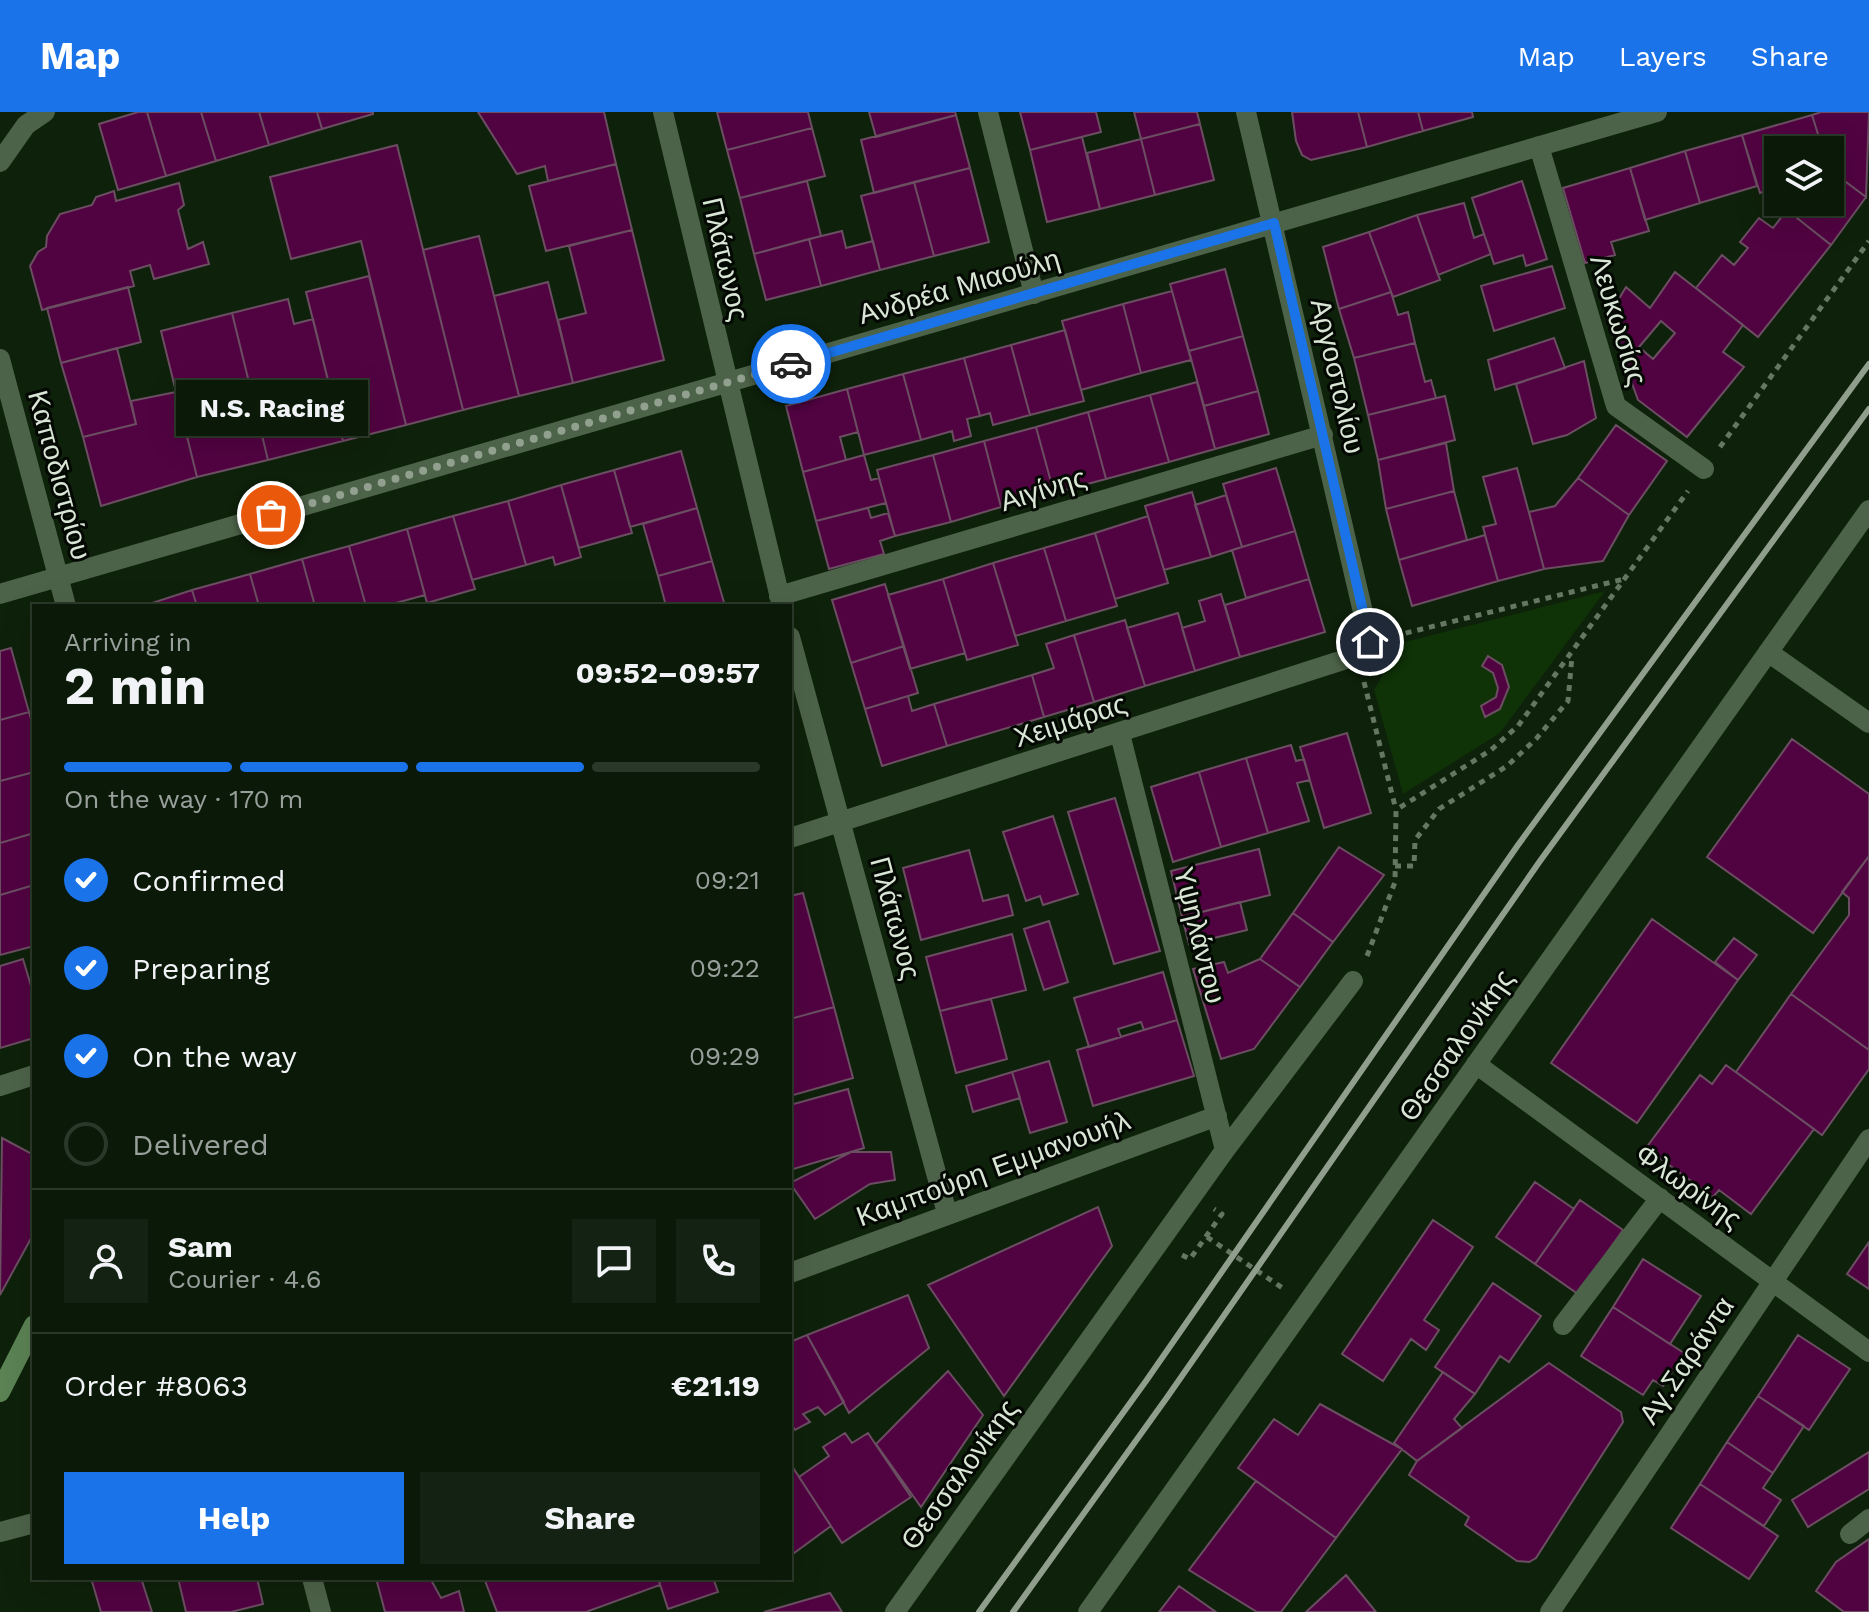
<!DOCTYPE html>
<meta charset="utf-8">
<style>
:root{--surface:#0a1908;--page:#132212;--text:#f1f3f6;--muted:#99a09c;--line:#2a3829;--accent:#1a73e8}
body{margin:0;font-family:"Work Sans",sans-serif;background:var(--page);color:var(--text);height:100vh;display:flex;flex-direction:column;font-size:30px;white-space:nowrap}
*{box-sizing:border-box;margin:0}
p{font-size:26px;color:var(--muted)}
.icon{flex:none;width:44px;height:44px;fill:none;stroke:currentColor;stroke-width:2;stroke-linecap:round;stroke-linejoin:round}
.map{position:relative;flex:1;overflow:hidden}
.drawer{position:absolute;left:32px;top:492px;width:760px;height:976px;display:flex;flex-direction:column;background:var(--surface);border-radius:0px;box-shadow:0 8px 32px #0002,0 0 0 2px var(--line)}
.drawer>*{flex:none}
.fabs{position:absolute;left:1764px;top:24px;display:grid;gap:16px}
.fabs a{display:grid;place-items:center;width:80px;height:80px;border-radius:0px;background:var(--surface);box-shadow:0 8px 32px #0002,0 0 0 2px var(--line);font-size:40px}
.pin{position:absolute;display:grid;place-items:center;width:68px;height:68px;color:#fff;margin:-34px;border:4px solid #fff;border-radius:50%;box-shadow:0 2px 8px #0007}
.courier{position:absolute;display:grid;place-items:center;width:80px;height:80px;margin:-40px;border:6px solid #1a73e8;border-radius:50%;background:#fff;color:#222;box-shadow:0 2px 10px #0007}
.bubble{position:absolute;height:56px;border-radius:0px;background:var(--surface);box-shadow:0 8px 32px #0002,0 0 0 2px var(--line);font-size:26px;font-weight:700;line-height:56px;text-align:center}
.summary em{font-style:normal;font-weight:700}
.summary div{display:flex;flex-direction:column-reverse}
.summary{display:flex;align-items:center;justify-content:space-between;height:136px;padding:0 32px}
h1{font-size:52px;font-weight:700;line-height:60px}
.bar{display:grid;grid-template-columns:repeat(4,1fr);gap:12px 8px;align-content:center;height:96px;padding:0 32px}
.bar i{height:10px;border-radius:6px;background:var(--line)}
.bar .selected{background:var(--accent)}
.bar p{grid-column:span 4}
.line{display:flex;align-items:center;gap:20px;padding:0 32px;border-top:2px solid var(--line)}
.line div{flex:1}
.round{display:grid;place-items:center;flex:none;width:84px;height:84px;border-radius:0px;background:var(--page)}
ol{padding:0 32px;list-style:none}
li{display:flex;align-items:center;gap:24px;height:88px}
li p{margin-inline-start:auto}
li .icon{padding:8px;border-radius:50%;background:var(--accent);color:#fff;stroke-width:4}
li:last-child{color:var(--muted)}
li i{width:44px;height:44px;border:4px solid var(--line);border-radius:50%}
.primary-button{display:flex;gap:16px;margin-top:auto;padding:16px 32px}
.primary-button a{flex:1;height:92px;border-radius:0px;background:var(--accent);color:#fff;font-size:32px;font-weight:700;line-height:92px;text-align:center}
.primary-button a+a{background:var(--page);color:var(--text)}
header{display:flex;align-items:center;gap:48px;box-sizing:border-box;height:112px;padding:0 40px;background:var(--accent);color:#fff}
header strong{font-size:38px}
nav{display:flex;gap:44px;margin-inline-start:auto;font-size:28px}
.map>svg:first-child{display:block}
.green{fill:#0f3207}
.building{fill:#510341;stroke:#6b4e62;stroke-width:2;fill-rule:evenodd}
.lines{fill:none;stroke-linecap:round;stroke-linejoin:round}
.path{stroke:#657662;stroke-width:5;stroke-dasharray:6 6;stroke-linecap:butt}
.lane{stroke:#4d6349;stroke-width:20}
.street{stroke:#4d6349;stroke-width:20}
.secondary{stroke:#5b8354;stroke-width:20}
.rail{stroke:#909f8d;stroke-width:6}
.done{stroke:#92a18f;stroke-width:8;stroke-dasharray:0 14.4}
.route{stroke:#1a73e8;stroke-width:10}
.labels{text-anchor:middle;stroke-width:6;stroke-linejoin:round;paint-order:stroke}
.street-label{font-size:28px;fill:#d9e6d6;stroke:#030802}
</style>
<header>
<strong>Map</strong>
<nav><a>Map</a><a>Layers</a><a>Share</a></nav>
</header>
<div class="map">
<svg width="1869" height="1500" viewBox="0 0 1869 1500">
<rect width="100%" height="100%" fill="#0e210a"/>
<!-- green -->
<path class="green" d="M1605,479L1500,621L1403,682L1374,578L1401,531Z"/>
<!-- building -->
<path class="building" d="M138,0H147L166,64L118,78L99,12Z
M147,0H201L216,49L166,64Z
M201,0H259L269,33L216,49Z
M259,0H317L322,17L269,33Z
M317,0H373V2L322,17Z
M478,0H604L616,52L548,69L545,54L517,62Z
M717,0H808L812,16L727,38Z
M869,0H955L956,3L876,25Z
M1020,0H1096L1101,20L1030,38Z
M1134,0H1197L1200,12L1141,27Z
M1292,0H1358L1367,35L1311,48L1302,43L1296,29Z
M1358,0H1418L1423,19L1367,35Z
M1418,0H1472L1473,5L1423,19Z
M1821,0H1869L1866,85L1830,58V38H1823L1812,3Z
M956,3L970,56L874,81L861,28Z
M1812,3L1823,38H1778V75L1760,81L1742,23Z
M1200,12L1214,68L1155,83L1141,27Z
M812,16L825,64L740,86L727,38Z
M1742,23L1757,74L1700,91L1685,39Z
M1082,25L1100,97L1047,110L1030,38Z
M1141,27L1155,83L1100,97L1087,41Z
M397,33L463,298L406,313L361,129L291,147L270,65Z
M1685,39L1700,91L1645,108L1630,56Z
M616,52L632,118L546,139L529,74Z
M970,56L989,130L934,144L914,70Z
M1630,56L1649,119L1611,130L1615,143L1585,151L1563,76Z
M1830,58L1866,85L1831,133L1787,98L1793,90H1830Z
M807,69L821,124L754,142L740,86Z
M1522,69L1547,147L1526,154L1523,143L1494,152L1472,86Z
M914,70L934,144L880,158L861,84Z
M179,71L184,93L178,98L188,137L203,130L209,152L154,167L150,153L130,159L134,174L42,198L30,154L38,140L46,135L47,124L60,102L92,93L96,85L114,79L116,89Z
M1464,91L1474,126L1484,122L1491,142L1438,163L1417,103Z
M1787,98L1831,133L1758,225L1696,176L1722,143L1734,153L1748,136L1740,130L1759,106L1773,116Z
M1417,103L1440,168L1393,185L1369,120Z
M632,118L664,248L573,271L558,208L586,201L569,134Z
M842,119L846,136L873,129L880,158L821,174L809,127Z
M1369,120L1391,180L1339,197L1323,135Z
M479,124L519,284L463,298L423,138Z
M809,127L821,174L766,188L754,142Z
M1552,154L1565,196L1494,219L1481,174Z
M1225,157L1243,224L1189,239L1170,172Z
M1675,160L1743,213L1723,240L1744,255L1687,325L1638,288L1608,205L1626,175L1650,196ZM1661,209L1675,221L1653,247L1639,235Z
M369,164L406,313L343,329L306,180Z
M548,170L573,271L519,284L494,184Z
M128,175L141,230L61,251L47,196Z
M1172,179L1191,248L1141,261L1123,192Z
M1391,180L1398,203L1408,200L1415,231L1354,246L1339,197Z
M288,187L294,212L313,207L343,329L268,348L232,201Z
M1123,192L1141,261L1081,278L1062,209Z
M232,201L268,348L197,365L161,219Z
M1065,218L1084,289L1030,303L1011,233Z
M1243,224L1258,279L1204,294L1189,239Z
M1554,226L1565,256L1495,278L1488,248Z
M1415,231L1425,270L1431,268L1436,286L1368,303L1354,246Z
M1011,233L1030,303L993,313L990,301L980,304L964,246Z
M117,236L136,312L83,325L61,251Z
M964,246L980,304L967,307L971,324L954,329L952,319L921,328L903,262Z
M1584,249L1596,306L1567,323L1533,332L1516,272Z
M903,262L921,328L864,343L847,277Z
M1197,270L1215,337L1169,350L1150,283Z
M847,277L858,320L840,325L846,348L803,360L786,294Z
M1258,279L1269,322L1215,337L1204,294Z
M176,280L197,365L101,394L83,325L136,312L131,289Z
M1150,283L1169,350L1106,367L1088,300Z
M1445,284L1455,328L1378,348L1368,303Z
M1088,300L1106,367L1054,381L1036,315Z
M1616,313L1667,349L1629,403L1578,366Z
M1036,315L1054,381L1001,395L984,329Z
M984,329L1001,395L951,410L933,343Z
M1446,331L1454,379L1386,397L1378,348Z
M681,339L697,396L630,415L614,358Z
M864,343L871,368L879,366L886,391L816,409L803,360Z
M933,343L951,410L895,424L877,358Z
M1276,356L1295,419L1242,435L1223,372Z
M1517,356L1544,457L1498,469L1483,415L1496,412L1483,365Z
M614,358L632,421L579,436L561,373Z
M1578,366L1629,403L1603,449L1544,457L1529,400L1555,394Z
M561,373L581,445L555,453L553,445L526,453L508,389Z
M1454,379L1467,428L1399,448L1386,397Z
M1192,380L1211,445L1164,458L1145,394Z
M1226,383L1242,435L1211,445L1195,393Z
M508,389L526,453L472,468L453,404Z
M697,396L712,449L658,464L643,412Z
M868,396L871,406L888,401L895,424L880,429L884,442L829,457L816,409Z
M453,404L475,477L427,491L407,417Z
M1148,404L1168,471L1115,487L1095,421Z
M407,417L425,483L385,494H366L349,434Z
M1295,419L1309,467L1246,486L1232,438Z
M1095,421L1117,494L1066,509L1044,436Z
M1485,423L1498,469L1412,494L1399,448Z
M349,434L366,494H315L302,447Z
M1044,436L1066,509L1015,524L993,451Z
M302,447L315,494H259L250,462Z
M712,449L725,494H666L658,464Z
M993,451L1018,533L967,548L943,467Z
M250,462L259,494H197L192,478Z
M943,467L965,541L910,557L888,483Z
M1309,467L1325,520L1240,545L1225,493Z
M885,472L904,534L851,551L832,488Z
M192,478L197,494H143Z
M1221,482L1240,545L1195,559L1182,516L1205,509L1199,489Z
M1178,501L1195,559L1145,574L1127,516Z
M1125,508L1145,574L1094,590L1074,523Z
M1074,523L1094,590L1044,605L1032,563L1054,556L1046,532Z
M904,534L918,581L865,597L851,551Z
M11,536L29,600L0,608V539Z
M1488,544L1502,553L1509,575L1500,597L1485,605L1481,594L1496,585L1498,576L1493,561L1482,554Z
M1032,563L1044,605L947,634L934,592Z
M908,584L912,599L934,592L947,634L882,654L865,597Z
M29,600L34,618V660L0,669V608Z
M1347,621L1371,701L1324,716L1300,635Z
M1792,627L1869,682V744L1813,821L1707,745Z
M1291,633L1296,649L1304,647L1310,668L1297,671L1309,709L1268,721L1246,646Z
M1246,646L1268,721L1221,735L1199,660Z
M34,660V721L0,731V669Z
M1199,660L1221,735L1173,750L1151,675Z
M1115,686L1160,839L1114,852L1068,700Z
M1053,704L1078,782L1043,793L1040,784L1026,789L1003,720Z
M34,721V773L0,783V731Z
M1339,735L1384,763L1333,830L1293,801Z
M1259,737L1270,783L1182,805L1171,759Z
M969,738L983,789L1008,783L1013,803L921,828L903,756Z
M1869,744V938L1791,882L1849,803V786L1842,780Z
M34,773V834L0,843V783Z
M803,781L834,895L790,907V784Z
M1240,790L1247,818L1189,832L1182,805Z
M1293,801L1333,830L1300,875L1260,847Z
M1652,807L1738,868L1637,1011L1551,951Z
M1049,809L1068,870L1044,878L1024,817Z
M1012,822L1026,878L940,899L926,845Z
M1734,826L1757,843L1738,868L1715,850Z
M23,847L34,884V926L0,936V854Z
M1260,847L1300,875L1254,937L1221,947L1193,857L1224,850L1228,861Z
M1163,860L1177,908L1144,918L1141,910L1118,917L1121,925L1089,935L1074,886Z
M1791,882L1869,938V957L1822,1023L1736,960Z
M991,887L1007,947L956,961L940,899Z
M834,895L853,966L790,984V907Z
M1177,908L1194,964L1093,994L1077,938Z
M1049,949L1067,1010L1030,1021L1012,960Z
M1726,953L1814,1017L1751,1102L1719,1078L1713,1085L1646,1036L1700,963L1712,972Z
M1012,960L1020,986L973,1000L966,974Z
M848,977L864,1036L790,1058V993Z
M2,1026L34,1043V1121L0,1183Z
M851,1040H891L895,1068L870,1072L815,1107L790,1071Z
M1535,1070L1574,1097L1535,1152L1496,1125Z
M1580,1088L1623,1118L1578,1182L1535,1152Z
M1098,1095L1112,1134L1004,1284L928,1173Z
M1433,1108L1473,1135L1424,1208L1439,1218L1426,1238L1411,1227L1383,1269L1342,1242Z
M1869,1130V1177L1847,1162Z
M1643,1147L1701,1184L1670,1232L1613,1195Z
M1493,1171L1541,1204L1509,1250L1500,1244L1475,1282L1435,1255Z
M908,1183L929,1236L849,1301L807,1223Z
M1613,1195L1684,1241L1663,1274L1653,1268L1643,1283L1581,1244Z
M807,1223L844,1290L825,1303L818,1295L803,1302L810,1310L795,1318L790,1310V1230Z
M1798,1223L1850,1257L1809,1318L1758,1284Z
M1549,1251L1621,1300L1623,1310L1536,1446L1529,1450L1517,1449L1465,1413L1469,1405L1409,1363L1417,1349Z
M948,1259L983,1303L921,1395L876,1332Z
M1443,1260L1475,1282L1454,1307L1462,1316L1417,1349L1394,1331Z
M1758,1284L1804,1314L1773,1361L1727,1330Z
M1320,1292L1402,1337L1336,1426L1238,1356L1274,1307L1298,1323Z
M845,1321L852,1331L868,1321L911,1385L842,1431L799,1365L829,1344L823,1335Z
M1727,1330L1773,1361L1763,1376L1781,1388L1764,1414L1700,1372Z
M1869,1340V1377L1808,1415L1792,1388Z
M790,1351L831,1414L790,1444Z
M1256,1369L1336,1426L1281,1500H1257L1189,1458Z
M1700,1372L1778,1424L1749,1467L1671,1416Z
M1869,1427V1500H1844L1816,1479L1836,1450Z
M1346,1463L1376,1500H1306Z
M91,1466H141L152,1500H101Z
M178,1466H257L263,1492L231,1500H186Z
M376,1466H430L441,1486L459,1479L464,1500H385Z
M484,1466H658L660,1473L586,1500H497Z
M658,1466H713L718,1480L668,1497Z
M1179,1474L1216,1500H1159Z
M830,1481L842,1500H764Z"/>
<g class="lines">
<!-- path -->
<path class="path" d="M1720,335L1869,129
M1394,524L1624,467
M1364,570L1396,698
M1395,754H1414L1415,728L1439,697L1507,654L1536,627L1568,589L1572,544
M1367,844L1395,770L1396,698L1491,638L1518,614L1688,379
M1207,1125L1284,1177
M1182,1143L1190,1147L1222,1102L1214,1097"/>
<!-- lane -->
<path class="lane" d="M1850,1422L1869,1407"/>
<!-- street -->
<path class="street" d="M663,0L782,494
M988,0L1034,182
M1539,34L1616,294L1704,357
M0,50L26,13L45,0
M0,247L66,494
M0,482L1657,0
M779,484L1323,323
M790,525L947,1101
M1768,540L1869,611
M1120,622L1225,1038
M790,726L1368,540L1370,530L1246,0
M1476,952L1869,1240
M0,974L34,963
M790,1161L1217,1004
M1563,1213L1660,1086
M0,1420L34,1411
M312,1466L321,1500
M895,1500L1225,1038L1353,869
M1088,1500L1869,398
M1550,1500L1869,1027"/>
<!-- secondary -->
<path class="secondary" d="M0,1280L34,1213"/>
<!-- rail -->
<path class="rail" d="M979,1500L1146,1269L1518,733L1869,252
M1013,1500L1168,1284L1540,749L1869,297"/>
</g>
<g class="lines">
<!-- done -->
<path class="done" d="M271,403L791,252"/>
<!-- route -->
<path class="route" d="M791,252L1274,111L1370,530"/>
</g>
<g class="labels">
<!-- street labels -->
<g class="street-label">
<text transform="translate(726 147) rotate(77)" y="10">Πλάτωνος</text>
<text transform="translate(959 174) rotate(-16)" y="10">Ανδρέα Μιαούλη</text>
<text transform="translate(1619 208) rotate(73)" y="10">Λευκωσίας</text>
<text transform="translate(1338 264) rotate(77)" y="10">Αργοστολίου</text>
<text transform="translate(60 363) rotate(75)" y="10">Καποδιστρίου</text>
<text transform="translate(1043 377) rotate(-17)" y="10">Αιγίνης</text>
<text transform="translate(1070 608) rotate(-18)" y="10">Χειμάρας</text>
<text transform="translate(896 806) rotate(75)" y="10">Πλάτωνος</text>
<text transform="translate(1200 823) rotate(76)" y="10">Υψηλάντου</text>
<text transform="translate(1456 933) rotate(-55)" y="10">Θεσσαλονίκης</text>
<text transform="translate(993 1056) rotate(-20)" y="10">Καμπούρη Εμμανουήλ</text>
<text transform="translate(1689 1074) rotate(36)" y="10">Φλωρίνης</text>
<text transform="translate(1686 1248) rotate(-56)" y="10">Αγ.Σαράντα</text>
<text transform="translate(959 1362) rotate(-54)" y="10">Θεσσαλονίκης</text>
</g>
</g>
</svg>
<div class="fabs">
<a><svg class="icon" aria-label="layers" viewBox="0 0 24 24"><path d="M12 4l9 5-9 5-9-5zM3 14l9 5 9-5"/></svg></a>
</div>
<div class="pin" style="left:271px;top:403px;background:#ea580c"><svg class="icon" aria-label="bag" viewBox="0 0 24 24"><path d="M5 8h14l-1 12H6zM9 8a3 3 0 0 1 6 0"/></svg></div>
<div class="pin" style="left:1370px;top:530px;background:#1f2937"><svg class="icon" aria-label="home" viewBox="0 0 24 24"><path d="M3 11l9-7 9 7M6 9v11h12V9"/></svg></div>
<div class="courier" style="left:791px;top:252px"><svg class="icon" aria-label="car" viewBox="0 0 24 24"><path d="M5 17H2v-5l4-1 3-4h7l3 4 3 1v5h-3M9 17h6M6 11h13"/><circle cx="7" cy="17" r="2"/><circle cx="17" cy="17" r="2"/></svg></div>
<div class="bubble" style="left:176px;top:268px;width:192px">N.S. Racing</div>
<section class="drawer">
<div class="summary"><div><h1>2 min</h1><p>Arriving in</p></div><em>09:52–09:57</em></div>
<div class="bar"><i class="selected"></i><i class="selected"></i><i class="selected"></i><i></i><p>On the way · 170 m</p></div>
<ol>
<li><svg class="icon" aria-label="check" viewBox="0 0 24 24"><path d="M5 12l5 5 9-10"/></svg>Confirmed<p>09:21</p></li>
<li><svg class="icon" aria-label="check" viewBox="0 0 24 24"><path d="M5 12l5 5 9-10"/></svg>Preparing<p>09:22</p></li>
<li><svg class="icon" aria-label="check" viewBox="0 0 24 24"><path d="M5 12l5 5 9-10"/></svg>On the way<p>09:29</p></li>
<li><i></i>Delivered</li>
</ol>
<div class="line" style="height:144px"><a class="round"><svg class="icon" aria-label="person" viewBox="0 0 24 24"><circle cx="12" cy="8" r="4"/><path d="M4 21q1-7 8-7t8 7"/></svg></a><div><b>Sam</b><p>Courier · 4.6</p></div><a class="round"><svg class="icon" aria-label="chat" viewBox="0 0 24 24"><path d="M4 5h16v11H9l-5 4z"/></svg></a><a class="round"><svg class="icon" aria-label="phone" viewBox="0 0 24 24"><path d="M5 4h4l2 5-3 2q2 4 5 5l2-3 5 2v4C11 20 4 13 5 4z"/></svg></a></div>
<div class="line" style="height:104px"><div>Order #8063</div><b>€21.19</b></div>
<div class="primary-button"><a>Help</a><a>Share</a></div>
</section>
</div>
